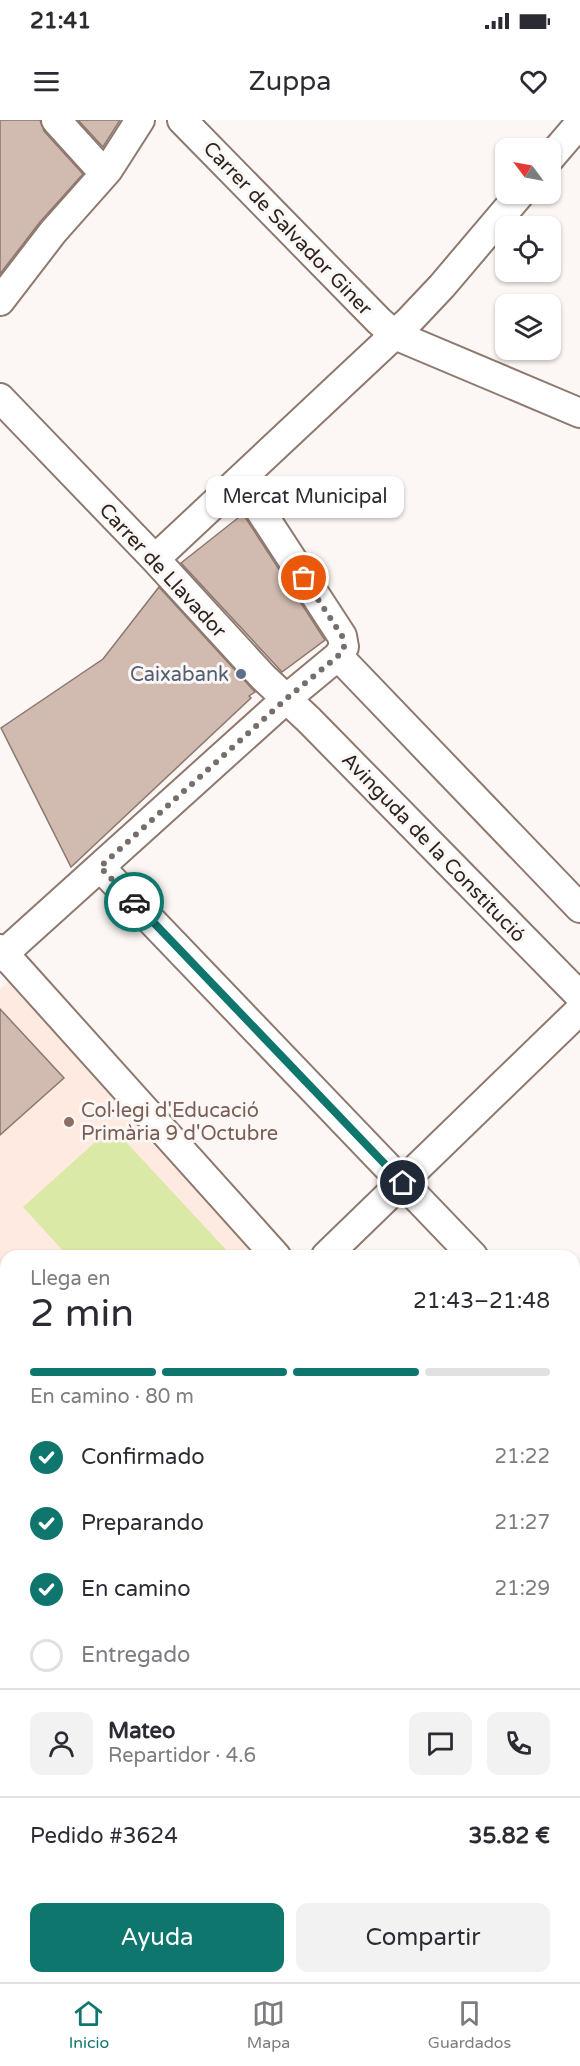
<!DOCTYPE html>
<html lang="es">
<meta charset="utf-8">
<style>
:root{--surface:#fff;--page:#f2f2f3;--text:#2b2b33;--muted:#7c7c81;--line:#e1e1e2;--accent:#0f766e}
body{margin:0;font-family:"Varela Round",sans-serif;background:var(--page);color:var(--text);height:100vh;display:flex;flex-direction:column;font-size:22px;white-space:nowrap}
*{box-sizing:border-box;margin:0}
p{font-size:20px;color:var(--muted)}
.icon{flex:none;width:33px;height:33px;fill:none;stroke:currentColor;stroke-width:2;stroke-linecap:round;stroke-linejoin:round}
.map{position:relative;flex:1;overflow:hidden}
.details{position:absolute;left:0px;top:1130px;width:580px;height:734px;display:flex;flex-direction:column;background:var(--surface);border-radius:18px 18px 0 0;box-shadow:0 2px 4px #0004}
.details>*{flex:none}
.needle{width:39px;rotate:302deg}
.buttons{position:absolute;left:495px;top:18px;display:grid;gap:12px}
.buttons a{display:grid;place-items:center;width:66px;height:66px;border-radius:12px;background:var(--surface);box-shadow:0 2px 4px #0004;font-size:30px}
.pin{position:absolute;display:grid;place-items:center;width:51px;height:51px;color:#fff;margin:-26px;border:3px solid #fff;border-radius:50%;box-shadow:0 2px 6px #0007}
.courier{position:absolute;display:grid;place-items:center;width:60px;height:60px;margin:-30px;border:4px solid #0f766e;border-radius:50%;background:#fff;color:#222;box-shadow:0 2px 8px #0007}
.bubble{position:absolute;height:42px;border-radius:12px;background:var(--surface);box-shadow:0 2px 4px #0004;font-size:20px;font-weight:600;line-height:42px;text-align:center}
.headline em{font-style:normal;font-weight:600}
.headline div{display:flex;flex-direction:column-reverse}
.headline{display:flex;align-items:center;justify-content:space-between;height:102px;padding:0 30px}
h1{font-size:39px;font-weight:600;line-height:45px}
.bar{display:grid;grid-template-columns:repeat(4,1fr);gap:9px 6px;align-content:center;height:72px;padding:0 30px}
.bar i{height:8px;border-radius:4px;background:var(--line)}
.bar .active{background:var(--accent)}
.bar p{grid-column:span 4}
.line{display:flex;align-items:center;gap:15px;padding:0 30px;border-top:2px solid var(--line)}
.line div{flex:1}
.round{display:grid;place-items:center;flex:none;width:63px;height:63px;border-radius:12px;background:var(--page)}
ol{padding:0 30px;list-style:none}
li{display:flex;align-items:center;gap:18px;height:66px}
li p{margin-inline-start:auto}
li .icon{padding:6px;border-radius:50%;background:var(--accent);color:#fff;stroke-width:4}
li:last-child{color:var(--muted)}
li i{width:33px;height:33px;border:3px solid var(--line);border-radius:50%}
.action{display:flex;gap:12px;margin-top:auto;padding:12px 30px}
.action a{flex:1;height:69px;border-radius:12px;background:var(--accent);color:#fff;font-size:24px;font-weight:600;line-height:69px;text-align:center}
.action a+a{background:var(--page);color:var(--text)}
.status{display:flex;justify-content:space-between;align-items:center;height:42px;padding:0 30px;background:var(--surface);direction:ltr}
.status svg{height:16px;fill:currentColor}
header{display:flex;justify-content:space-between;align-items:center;height:78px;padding:0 30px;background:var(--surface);font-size:27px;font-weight:600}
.menu{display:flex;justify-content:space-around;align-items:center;height:84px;border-top:2px solid var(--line);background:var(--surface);font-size:16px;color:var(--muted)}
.menu a{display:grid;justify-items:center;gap:3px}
.menu .active{color:var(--accent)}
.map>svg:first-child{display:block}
.built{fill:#feeae1}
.green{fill:#dbe9a7}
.building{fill:#d1baaf;stroke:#8c776d;stroke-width:1.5}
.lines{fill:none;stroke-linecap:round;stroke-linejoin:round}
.street-casing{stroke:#8e796f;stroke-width:32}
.secondary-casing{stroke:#8e796f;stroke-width:36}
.street{stroke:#fff;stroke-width:28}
.secondary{stroke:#e4dff3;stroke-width:33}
.done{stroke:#756e6b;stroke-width:6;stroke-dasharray:0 10.8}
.route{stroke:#0f766e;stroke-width:8}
.service-dot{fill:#5c6f8a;stroke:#fcf7f5;stroke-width:2}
.education-dot{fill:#8d6e63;stroke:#fcf7f5;stroke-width:2}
.labels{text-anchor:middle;stroke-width:6;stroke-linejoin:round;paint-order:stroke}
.street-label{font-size:20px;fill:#2c2420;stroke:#fcf7f5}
.service-label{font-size:20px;fill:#4e5e75;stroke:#fcf7f5;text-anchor:end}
.education-label{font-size:20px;fill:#785e54;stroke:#fcf7f5;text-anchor:start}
</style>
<div class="status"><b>21:41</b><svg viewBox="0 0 49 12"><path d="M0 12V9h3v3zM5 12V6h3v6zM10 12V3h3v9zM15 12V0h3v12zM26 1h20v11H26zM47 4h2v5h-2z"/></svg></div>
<header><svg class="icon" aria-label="menu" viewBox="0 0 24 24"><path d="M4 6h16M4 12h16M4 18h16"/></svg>Zuppa<svg class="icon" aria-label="heart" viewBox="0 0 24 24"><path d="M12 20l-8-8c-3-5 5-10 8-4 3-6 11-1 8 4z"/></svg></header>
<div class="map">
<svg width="580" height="1862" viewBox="0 0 580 1862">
<rect width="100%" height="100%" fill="#fcf7f5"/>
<!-- built -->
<path class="built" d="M9,861L259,1135L6,1136V1335H0V869Z
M6,1503V1619L0,1611V1508Z"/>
<!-- green -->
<path class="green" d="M112,1007L231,1135H67L23,1087Z"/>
<!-- building -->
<path class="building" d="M0,0H40L44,11L83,54L40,102L0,154Z
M78,0H120L103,27Z
M243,394L325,520L282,552L181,443Z
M159,467L255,572L249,576L251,578L71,747L1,608L103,539Z
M0,889L64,958L0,1015Z"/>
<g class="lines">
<defs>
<path id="street" d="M56,0L104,53
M182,0L379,201L395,215L580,293
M550,38L580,3
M0,181L53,112L108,50L140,0
M0,278L155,439L263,557L309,600L580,876
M155,439L408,202L442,166L520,74
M338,536L580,788
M100,747L473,1136
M0,829L276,1136
M0,837L286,579L338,536L344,527L342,516L241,361
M326,1136L580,890
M574,1241L580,1246
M0,1455L6,1449
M0,1803L6,1804
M574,1823H580
M472,1862V1857"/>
<path id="secondary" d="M0,1350H6
M574,1374L580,1375"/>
</defs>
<!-- street casing -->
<use href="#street" class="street-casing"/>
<!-- secondary casing -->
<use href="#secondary" class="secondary-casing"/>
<!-- street -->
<use href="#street" class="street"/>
<!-- secondary -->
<use href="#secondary" class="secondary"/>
</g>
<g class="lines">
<!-- done -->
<path class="done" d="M134,782L100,747L286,579L338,536L344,527L342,516L304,458"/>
<!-- route -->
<path class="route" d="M134,782L403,1063"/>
</g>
<!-- markers -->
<circle class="service-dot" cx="241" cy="554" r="6"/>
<circle class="education-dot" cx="69" cy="1002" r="6"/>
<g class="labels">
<!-- street labels -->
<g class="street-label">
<text transform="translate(288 108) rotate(46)" y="7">Carrer de Salvador Giner</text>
<text transform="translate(163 450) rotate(47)" y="7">Carrer de Llavador</text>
<text transform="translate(434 727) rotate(46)" y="7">Avinguda de la Constitució</text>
</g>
<!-- service labels -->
<g class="service-label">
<text x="229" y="561">Caixabank</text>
</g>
<!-- education labels -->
<g class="education-label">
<text x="81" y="997">Col·legi d'Educació<tspan x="81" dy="23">Primària 9 d'Octubre</tspan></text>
</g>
</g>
</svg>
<div class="buttons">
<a><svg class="needle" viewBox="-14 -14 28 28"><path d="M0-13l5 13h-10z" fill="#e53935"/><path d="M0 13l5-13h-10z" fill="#7c7c81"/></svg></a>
<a><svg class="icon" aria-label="locate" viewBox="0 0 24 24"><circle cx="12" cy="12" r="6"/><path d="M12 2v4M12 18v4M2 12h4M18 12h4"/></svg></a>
<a><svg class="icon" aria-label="layers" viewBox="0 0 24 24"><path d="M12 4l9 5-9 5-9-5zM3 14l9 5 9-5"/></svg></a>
</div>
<div class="pin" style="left:304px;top:458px;background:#ea580c"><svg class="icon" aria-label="bag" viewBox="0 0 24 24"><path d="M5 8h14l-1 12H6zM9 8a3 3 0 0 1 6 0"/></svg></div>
<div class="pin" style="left:403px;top:1063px;background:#1f2937"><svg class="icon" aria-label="home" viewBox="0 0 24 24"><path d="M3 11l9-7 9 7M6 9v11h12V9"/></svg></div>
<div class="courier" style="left:134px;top:782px"><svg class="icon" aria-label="car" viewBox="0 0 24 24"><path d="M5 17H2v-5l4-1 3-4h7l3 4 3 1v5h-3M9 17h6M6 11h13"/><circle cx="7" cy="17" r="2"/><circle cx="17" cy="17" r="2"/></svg></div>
<div class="bubble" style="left:206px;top:356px;width:198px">Mercat Municipal</div>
<section class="details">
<div class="headline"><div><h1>2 min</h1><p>Llega en</p></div><em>21:43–21:48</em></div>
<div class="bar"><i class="active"></i><i class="active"></i><i class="active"></i><i></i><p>En camino · 80 m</p></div>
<ol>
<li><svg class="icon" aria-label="check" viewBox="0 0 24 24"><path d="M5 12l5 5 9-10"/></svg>Confirmado<p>21:22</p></li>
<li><svg class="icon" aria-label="check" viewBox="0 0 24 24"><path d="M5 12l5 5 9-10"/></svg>Preparando<p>21:27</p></li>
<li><svg class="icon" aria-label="check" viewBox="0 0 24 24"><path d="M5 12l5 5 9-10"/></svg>En camino<p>21:29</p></li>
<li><i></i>Entregado</li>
</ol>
<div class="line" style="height:108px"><a class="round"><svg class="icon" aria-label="person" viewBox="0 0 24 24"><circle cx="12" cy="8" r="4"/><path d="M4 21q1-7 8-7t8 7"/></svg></a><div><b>Mateo</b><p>Repartidor · 4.6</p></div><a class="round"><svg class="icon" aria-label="chat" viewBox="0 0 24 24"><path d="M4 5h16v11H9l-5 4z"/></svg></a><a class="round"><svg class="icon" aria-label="phone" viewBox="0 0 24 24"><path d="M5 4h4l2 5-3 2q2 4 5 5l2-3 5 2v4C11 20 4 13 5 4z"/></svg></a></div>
<div class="line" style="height:78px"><div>Pedido #3624</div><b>35.82 €</b></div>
<div class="action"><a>Ayuda</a><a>Compartir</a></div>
</section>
</div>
<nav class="menu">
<a class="active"><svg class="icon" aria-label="home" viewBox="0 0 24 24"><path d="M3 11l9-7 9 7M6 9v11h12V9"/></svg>Inicio</a>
<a><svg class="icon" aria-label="map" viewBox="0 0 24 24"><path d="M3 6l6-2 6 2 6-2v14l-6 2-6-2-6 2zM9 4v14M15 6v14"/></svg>Mapa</a>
<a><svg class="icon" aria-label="saved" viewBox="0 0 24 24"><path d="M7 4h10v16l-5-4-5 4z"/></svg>Guardados</a>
</nav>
